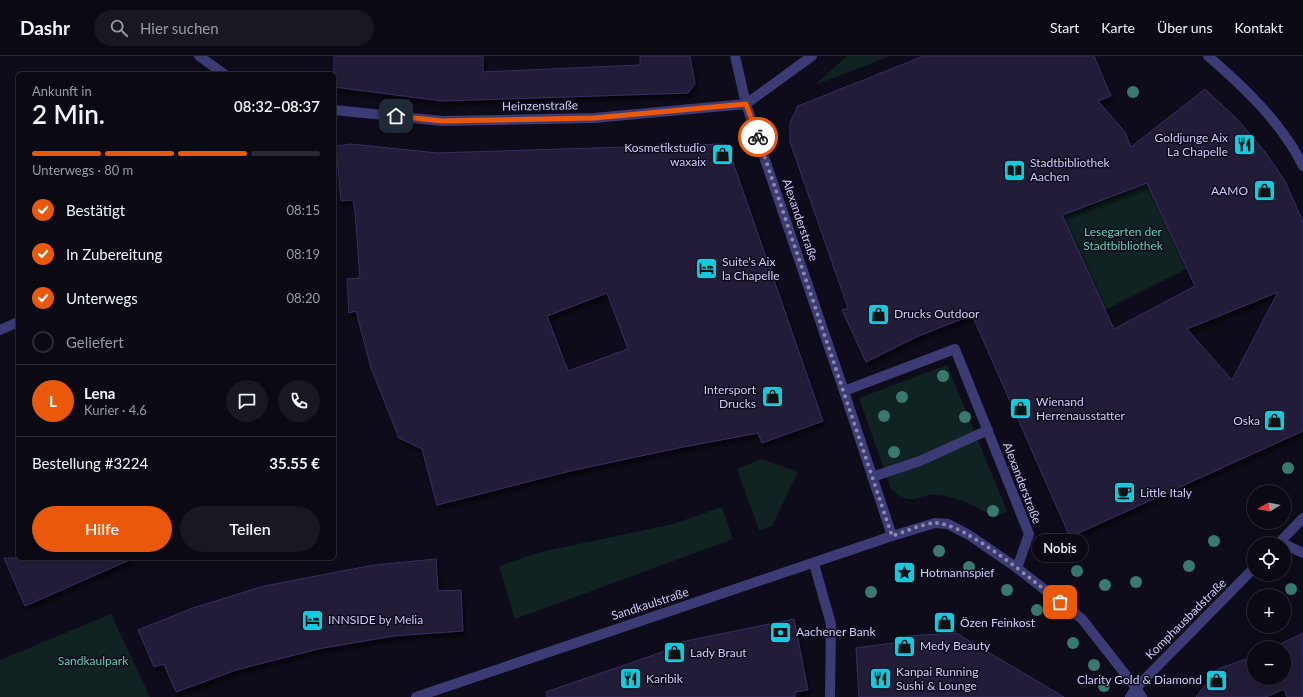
<!DOCTYPE html>
<html lang="de">
<meta charset="utf-8">
<style>
:root{--surface:#0a0914;--page:#181722;--text:#f1f3f6;--muted:#999aa0;--line:#2a2a34;--accent:#ea580c}
body{margin:0;font-family:Lato,sans-serif;background:var(--page);color:var(--text);height:100vh;display:flex;flex-direction:column;font-size:15px;white-space:nowrap}
*{box-sizing:border-box;margin:0}
p{font-size:13px;color:var(--muted)}
.icon{flex:none;width:22px;height:22px;fill:none;stroke:currentColor;stroke-width:2;stroke-linecap:round;stroke-linejoin:round}
.map{position:relative;flex:1;overflow:hidden}
.sheet{position:absolute;left:16px;top:16px;width:320px;height:488px;display:flex;flex-direction:column;background:var(--surface);border-radius:6px;box-shadow:0 4px 16px #0002,0 0 0 1px var(--line)}
.sheet>*{flex:none}
.needle{width:26px;rotate:261deg}
.tools{position:absolute;left:1247px;top:429px;display:grid;gap:8px}
.tools a{display:grid;place-items:center;width:44px;height:44px;border-radius:50%;background:var(--surface);box-shadow:0 4px 16px #0002,0 0 0 1px var(--line);font-size:20px}
.pin{position:absolute;display:grid;place-items:center;width:34px;height:34px;color:#fff;margin:-17px;border-radius:8px;box-shadow:0 2px 6px #0006}
.courier{position:absolute;display:grid;place-items:center;width:40px;height:40px;margin:-20px;border:3px solid #ea580c;border-radius:50%;background:#fff;color:#222;box-shadow:0 1px 5px #0007}
.bubble{position:absolute;height:28px;border-radius:14px;background:var(--surface);box-shadow:0 4px 16px #0002,0 0 0 1px var(--line);font-size:13px;font-weight:600;line-height:28px;text-align:center}
.headline em{font-style:normal;font-weight:600}
.headline div{display:flex;flex-direction:column-reverse}
.headline{display:flex;align-items:center;justify-content:space-between;height:68px;padding:0 16px}
h1{font-size:26px;font-weight:600;line-height:30px}
.bar{display:grid;grid-template-columns:repeat(4,1fr);gap:6px 4px;align-content:center;height:48px;padding:0 16px}
.bar i{height:5px;border-radius:3px;background:var(--line)}
.bar .active{background:var(--accent)}
.bar p{grid-column:span 4}
.line{display:flex;align-items:center;gap:10px;padding:0 16px;border-top:1px solid var(--line)}
.line div{flex:1}
.round{display:grid;place-items:center;flex:none;width:42px;height:42px;border-radius:21px;background:var(--page)}
ol{padding:0 16px;list-style:none}
li{display:flex;align-items:center;gap:12px;height:44px}
li p{margin-inline-start:auto}
li .icon{padding:4px;border-radius:50%;background:var(--accent);color:#fff;stroke-width:4}
li:last-child{color:var(--muted)}
li i{width:22px;height:22px;border:2px solid var(--line);border-radius:50%}
.primary-button{display:flex;gap:8px;margin-top:auto;padding:8px 16px}
.primary-button a{flex:1;height:46px;border-radius:24px;background:var(--accent);color:#fff;font-size:16px;font-weight:600;line-height:46px;text-align:center}
.primary-button a+a{background:var(--page);color:var(--text)}
header{display:flex;align-items:center;gap:24px;box-sizing:border-box;height:56px;padding:0 20px;background:var(--surface);border-bottom:1px solid var(--line)}
header strong{font-size:19px}
nav{display:flex;gap:22px;margin-inline-start:auto;font-size:14px}
.search{width:280px;height:36px;background:var(--page);display:flex;align-items:center;gap:10px;box-sizing:border-box;padding:0 14px;border-radius:22px;color:var(--muted);font-size:15px}
.map>svg:first-child{display:block}
.green{fill:#102322}
.building{fill:#201a39;stroke:#382e63;fill-rule:evenodd;filter:url(#shadow)}
.lines{fill:none;stroke-linecap:round;stroke-linejoin:round}
.service{stroke:#3d3b75;stroke-width:10}
.pedestrian{stroke:#3d3b75;stroke-width:10}
.minor{stroke:#3d3b75;stroke-width:10}
.tertiary{stroke:#3d3b75;stroke-width:10}
.tree{fill:#3a796e}
.done{stroke:#8b88ac;stroke-width:4;stroke-dasharray:0 7.2}
.route{stroke:#ea580c;stroke-width:5}
.labels{text-anchor:middle;stroke-width:3;stroke-linejoin:round;paint-order:stroke}
.street-label{font-size:12px;fill:#cfcafa;stroke:#0e0c1a}
.poi-label{font-size:12px;fill:#cfcafa;stroke:#0e0c1a;text-anchor:start}
.park-label{font-size:12px;fill:#5ed2b3;stroke:#0e0c1a}
</style>
<header>
<strong>Dashr</strong>
<div class="search"><svg class="icon" aria-label="search" viewBox="0 0 24 24"><circle cx="10" cy="10" r="6"/><path d="M15 15l6 6"/></svg>Hier suchen</div>
<nav><a>Start</a><a>Karte</a><a>Über uns</a><a>Kontakt</a></nav>
</header>
<div class="map">
<svg width="1303" height="641" viewBox="0 0 1303 641">
<defs>
<filter id="shadow"><feDropShadow dx="2.5" dy="4.5" stdDeviation="2" flood-color="#0009"/></filter>
</defs>
<rect width="100%" height="100%" fill="#0e0c1a"/>
<!-- green -->
<path class="green" d="M847,0H890L815,29Z
M1147,127L1186,213L1105,254L1062,159Z
M947,309L1007,455L995,461C977,451 961,442 940,439C919,435 914,454 891,433L859,342Z
M761,403L798,416L772,470L759,474L737,413Z
M722,451L733,483L515,563L499,510L541,496L673,468Z
M111,558L150,641H0V604Z"/>
<!-- building -->
<path class="building" d="M334,0H483V16L640,9V0H690L695,28L688,37L442,45L334,31Z
M924,0H1094L1111,40L1098,45L1125,76L1131,91L1205,33L1237,63L1266,97L1285,125L1303,166V375L1070,481L972,259L916,281L866,306L842,254L848,252L790,86V67L798,50ZM1147,127L1195,230L1114,273L1062,159ZM1278,236L1232,324L1187,273Z
M351,88L437,97L722,88L728,92L823,365L762,387L758,377L683,391L570,415L437,449L422,393L399,382L371,312L356,255L349,257L347,223L360,222L355,155L353,144L341,145L336,90ZM607,237L628,293L568,315L547,260Z
M4,502H134L25,550Z
M436,503L438,535L461,534L463,575L393,580L318,593L236,614L176,636L164,608L154,611L138,574L193,552L264,530L374,509Z
M794,563L808,634L795,636V641H547L546,636L648,601L681,589V586Z
M957,577L966,583L1064,641H859L856,592L907,585V580Z
M1303,577V641H1287L1284,633L1266,641H1196L1218,613L1254,600V622H1284V592H1272Z"/>
<g class="lines">
<!-- service -->
<path class="service" d="M0,274L18,266"/>
<!-- pedestrian -->
<path class="pedestrian" d="M844,335L955,293L1029,478L1017,512
M872,421L920,405L988,374
M1136,632L1142,641"/>
<!-- minor -->
<path class="minor" d="M199,0L224,18
M735,0L746,48L844,335L892,480
M1208,0C1244,31 1282,67 1303,110
M334,54L442,65L594,62L746,48L812,0
M1284,488L1303,497
M814,508L831,568L830,641"/>
<!-- tertiary -->
<path class="tertiary" d="M1278,488L1303,462
M416,641L892,480L935,467L948,468L969,479L1017,512L1082,563L1136,632
M1130,641L1136,632L1254,512"/>
</g>
<!-- trees -->
<g class="tree">
<circle cx="1133" cy="36" r="6"/>
<circle cx="943" cy="320" r="6"/>
<circle cx="902" cy="341" r="6"/>
<circle cx="884" cy="360" r="6"/>
<circle cx="965" cy="361" r="6"/>
<circle cx="894" cy="396" r="6"/>
<circle cx="1288" cy="412" r="6"/>
<circle cx="993" cy="455" r="6"/>
<circle cx="1214" cy="485" r="6"/>
<circle cx="939" cy="495" r="6"/>
<circle cx="1189" cy="510" r="6"/>
<circle cx="969" cy="511" r="6"/>
<circle cx="1077" cy="515" r="6"/>
<circle cx="1136" cy="526" r="6"/>
<circle cx="1105" cy="529" r="6"/>
<circle cx="1291" cy="533" r="6"/>
<circle cx="1007" cy="534" r="6"/>
<circle cx="871" cy="536" r="6"/>
<circle cx="1037" cy="554" r="6"/>
<circle cx="1073" cy="587" r="6"/>
<circle cx="1094" cy="609" r="6"/>
<circle cx="1104" cy="630" r="6"/>
</g>
<g class="lines">
<!-- done -->
<path class="done" d="M758,81L892,480C904,476 924,467 936,467C965,467 1036,527 1060,546"/>
<!-- route -->
<path class="route" d="M396,60L442,65L594,62L746,48L758,81"/>
</g>
<!-- icons -->
<defs>
<symbol id="restaurant-square" viewBox="-11 -11 22 22"><rect x="-9" y="-9" width="18" height="18" rx="4" fill="#14cadc" stroke="#0e0c1a"/><path d="M-5-6h1v4h1v-4h1v4h1v-4h1v5L-1.5 .5V6h-2V.5L-5-1ZM5-6V6H3V1.5H1.5Q1.5-4 5-6Z" fill="#111"/></symbol>
<symbol id="shop-square" viewBox="-11 -11 22 22"><rect x="-9" y="-9" width="18" height="18" rx="4" fill="#14cadc" stroke="#0e0c1a"/><path d="M-5-2.5h2.3a2.7 3.5 0 0 1 5.4 0H5L5.5 6h-11ZM-1.5-2.5h3a1.5 2.3 0 0 0-3 0Z" fill="#111"/></symbol>
<symbol id="library-square" viewBox="-11 -11 22 22"><rect x="-9" y="-9" width="18" height="18" rx="4" fill="#14cadc" stroke="#0e0c1a"/><path d="M-6-4Q-3-5.5-.7-3.5V5Q-3 3-6 4ZM6-4Q3-5.5 .7-3.5V5Q3 3 6 4Z" fill="#111"/></symbol>
<symbol id="hotel-square" viewBox="-11 -11 22 22"><rect x="-9" y="-9" width="18" height="18" rx="4" fill="#14cadc" stroke="#0e0c1a"/><path d="M-6-4.5h1.5V1H6V5H4.5V3h-9V5H-6ZM-4 0a1.8 1.8 0 1 1 3.6 0ZM.5 0V-2.5h3Q6-2.5 6 0Z" fill="#111"/></symbol>
<symbol id="cafe-square" viewBox="-11 -11 22 22"><rect x="-9" y="-9" width="18" height="18" rx="4" fill="#14cadc" stroke="#0e0c1a"/><path d="M-5.5-4.5H6V0H3Q3 3.5 0 3.5H-2.5Q-5.5 3.5-5.5 0ZM3-3.2v2h1.7v-2ZM-6 4.5H4V6H-6Z" fill="#111"/></symbol>
<symbol id="sight-square" viewBox="-11 -11 22 22"><rect x="-9" y="-9" width="18" height="18" rx="4" fill="#14cadc" stroke="#0e0c1a"/><path d="M0-6L1.8-2.2L6-1.7L2.9 1.2L3.7 5.4L0 3.3L-3.7 5.4L-2.9 1.2L-6-1.7L-1.8-2.2Z" fill="#111"/></symbol>
<symbol id="bank-square" viewBox="-11 -11 22 22"><rect x="-9" y="-9" width="18" height="18" rx="4" fill="#14cadc" stroke="#0e0c1a"/><path d="M-6-4H6V4H-6ZM0-2.3a2.3 2.3 0 1 0 0 4.6a2.3 2.3 0 1 0 0-4.6Z" fill="#111"/></symbol>
</defs>
<g fill-rule="evenodd">
<use href="#restaurant-square" x="1232" y="76" width="25" height="25"/>
<use href="#shop-square" x="710" y="86" width="25" height="25"/>
<use href="#library-square" x="1002" y="102" width="25" height="25"/>
<use href="#shop-square" x="1252" y="122" width="25" height="25"/>
<use href="#hotel-square" x="694" y="200" width="25" height="25"/>
<use href="#shop-square" x="866" y="246" width="25" height="25"/>
<use href="#shop-square" x="760" y="328" width="25" height="25"/>
<use href="#shop-square" x="1008" y="340" width="25" height="25"/>
<use href="#shop-square" x="1262" y="352" width="25" height="25"/>
<use href="#cafe-square" x="1112" y="424" width="25" height="25"/>
<use href="#sight-square" x="892" y="504" width="25" height="25"/>
<use href="#hotel-square" x="300" y="552" width="25" height="25"/>
<use href="#shop-square" x="932" y="554" width="25" height="25"/>
<use href="#bank-square" x="768" y="564" width="25" height="25"/>
<use href="#shop-square" x="892" y="578" width="25" height="25"/>
<use href="#shop-square" x="662" y="584" width="25" height="25"/>
<use href="#restaurant-square" x="618" y="610" width="25" height="25"/>
<use href="#restaurant-square" x="868" y="610" width="25" height="25"/>
<use href="#shop-square" x="1204" y="612" width="25" height="25"/>
</g>
<g class="labels">
<!-- street labels -->
<g class="street-label">
<text transform="translate(540 50) rotate(-1)" y="4">Heinzenstraße</text>
<text transform="translate(800 164) rotate(71)" y="4">Alexanderstraße</text>
<text transform="translate(1022 427) rotate(69)" y="4">Alexanderstraße</text>
<text transform="translate(650 548) rotate(-18)" y="4">Sandkaulstraße</text>
<text transform="translate(1186 563) rotate(-45)" y="4">Komphausbadstraße</text>
</g>
<!-- poi labels -->
<g class="poi-label">
<text x="1228" y="86" text-anchor="end">Goldjunge Aix<tspan x="1228" dy="14">La Chapelle</tspan></text>
<text x="706" y="96" text-anchor="end">Kosmetikstudio<tspan x="706" dy="14">waxaix</tspan></text>
<text x="1030" y="111">Stadtbibliothek<tspan x="1030" dy="14">Aachen</tspan></text>
<text x="1248" y="139" text-anchor="end">AAMO</text>
<text x="722" y="210">Suite’s Aix<tspan x="722" dy="14">la Chapelle</tspan></text>
<text x="894" y="262">Drucks Outdoor</text>
<text x="756" y="338" text-anchor="end">Intersport<tspan x="756" dy="14">Drucks</tspan></text>
<text x="1036" y="350">Wienand<tspan x="1036" dy="14">Herrenausstatter</tspan></text>
<text x="1260" y="369" text-anchor="end">Oska</text>
<text x="1140" y="441">Little Italy</text>
<text x="920" y="521">Hotmannspief</text>
<text x="328" y="568">INNSIDE by Melia</text>
<text x="960" y="571">Özen Feinkost</text>
<text x="796" y="580">Aachener Bank</text>
<text x="920" y="594">Medy Beauty</text>
<text x="690" y="601">Lady Braut</text>
<text x="896" y="620">Kanpai Running<tspan x="896" dy="14">Sushi &amp; Lounge</tspan></text>
<text x="646" y="627">Karibik</text>
<text x="1202" y="628" text-anchor="end">Clarity Gold &amp; Diamond</text>
</g>
<!-- park labels -->
<g class="park-label">
<text x="1123" y="180">Lesegarten der<tspan x="1123" dy="14">Stadtbibliothek</tspan></text>
<text x="93" y="609">Sandkaulpark</text>
</g>
</g>
</svg>
<div class="tools">
<a><svg class="needle" viewBox="-14 -14 28 28"><path d="M0-13l5 13h-10z" fill="#e53935"/><path d="M0 13l5-13h-10z" fill="#999aa0"/></svg></a>
<a><svg class="icon" aria-label="locate" viewBox="0 0 24 24"><circle cx="12" cy="12" r="6"/><path d="M12 2v4M12 18v4M2 12h4M18 12h4"/></svg></a>
<a>+</a>
<a>−</a>
</div>
<div class="pin" style="left:1060px;top:546px;background:#ea580c"><svg class="icon" aria-label="bag" viewBox="0 0 24 24"><path d="M5 8h14l-1 12H6zM9 8a3 3 0 0 1 6 0"/></svg></div>
<div class="pin" style="left:396px;top:60px;background:#1f2937"><svg class="icon" aria-label="home" viewBox="0 0 24 24"><path d="M3 11l9-7 9 7M6 9v11h12V9"/></svg></div>
<div class="courier" style="left:758px;top:81px"><svg class="icon" aria-label="bike" viewBox="0 0 24 24"><circle cx="6" cy="16" r="4"/><circle cx="18" cy="16" r="4"/><path d="M6 16l4-8h5l3 8M10 8l3 8H6M13 5h3"/></svg></div>
<div class="bubble" style="left:1032px;top:478px;width:56px">Nobis</div>
<section class="sheet">
<div class="headline"><div><h1>2 Min.</h1><p>Ankunft in</p></div><em>08:32–08:37</em></div>
<div class="bar"><i class="active"></i><i class="active"></i><i class="active"></i><i></i><p>Unterwegs · 80 m</p></div>
<ol>
<li><svg class="icon" aria-label="check" viewBox="0 0 24 24"><path d="M5 12l5 5 9-10"/></svg>Bestätigt<p>08:15</p></li>
<li><svg class="icon" aria-label="check" viewBox="0 0 24 24"><path d="M5 12l5 5 9-10"/></svg>In Zubereitung<p>08:19</p></li>
<li><svg class="icon" aria-label="check" viewBox="0 0 24 24"><path d="M5 12l5 5 9-10"/></svg>Unterwegs<p>08:20</p></li>
<li><i></i>Geliefert</li>
</ol>
<div class="line" style="height:72px"><b class="round" style="background:var(--accent);color:#fff">L</b><div><b>Lena</b><p>Kurier · 4.6</p></div><a class="round"><svg class="icon" aria-label="chat" viewBox="0 0 24 24"><path d="M4 5h16v11H9l-5 4z"/></svg></a><a class="round"><svg class="icon" aria-label="phone" viewBox="0 0 24 24"><path d="M5 4h4l2 5-3 2q2 4 5 5l2-3 5 2v4C11 20 4 13 5 4z"/></svg></a></div>
<div class="line" style="height:52px"><div>Bestellung #3224</div><b>35.55 €</b></div>
<div class="primary-button"><a>Hilfe</a><a>Teilen</a></div>
</section>
</div>
